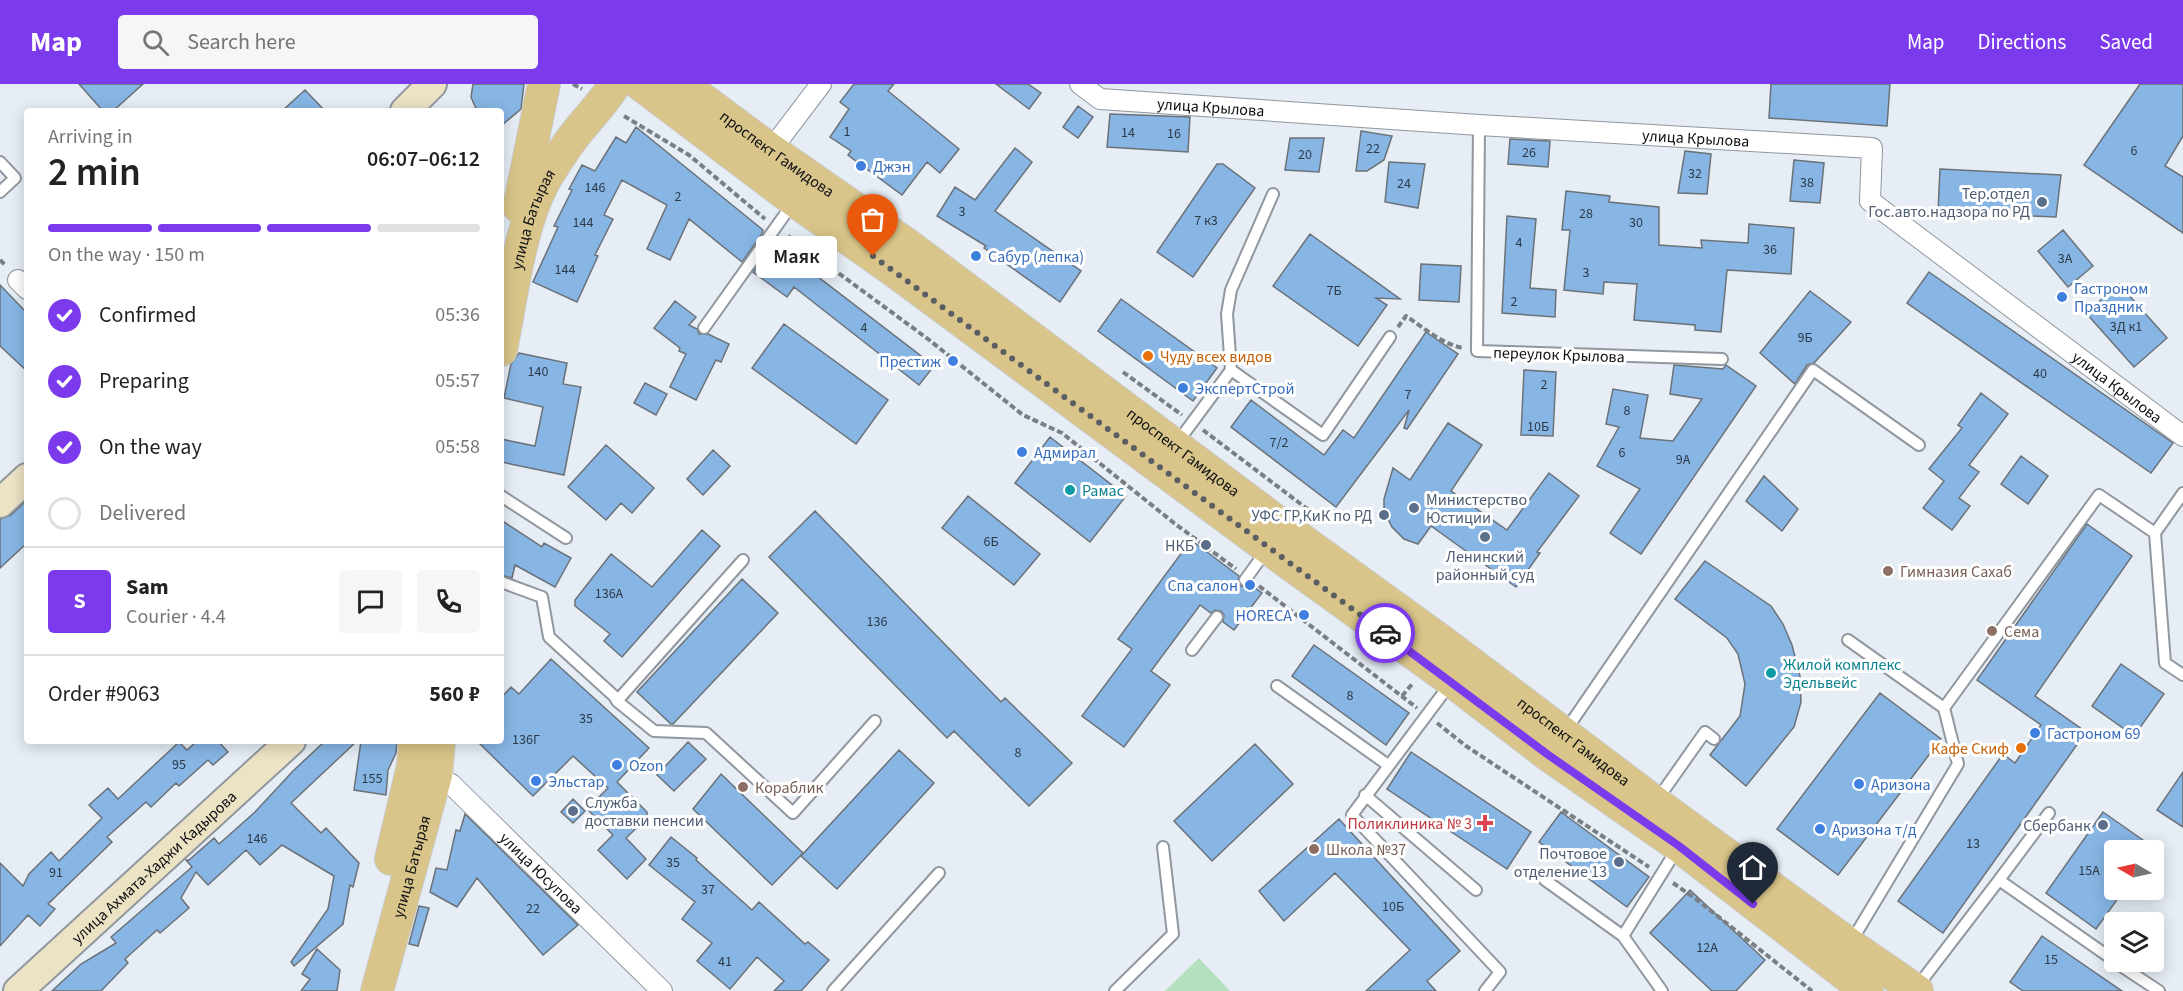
<!DOCTYPE html>
<meta charset="utf-8">
<style>
:root{--surface:#fff;--page:#f6f6f6;--text:#222;--muted:#767676;--line:#e0e0e0;--accent:#7c3aed}
body{margin:0;font-family:"Source Sans 3",sans-serif;background:var(--page);color:var(--text);height:100vh;display:flex;flex-direction:column;font-size:22px;white-space:nowrap}
*{box-sizing:border-box;margin:0}
p{font-size:20px;color:var(--muted)}
.icon{flex:none;width:33px;height:33px;fill:none;stroke:currentColor;stroke-width:2;stroke-linecap:round;stroke-linejoin:round}
.map{position:relative;flex:1;overflow:hidden}
.drawer{position:absolute;left:24px;top:24px;width:480px;height:636px;display:flex;flex-direction:column;background:var(--surface);border-radius:6px;box-shadow:0 3px 15px #0003}
.drawer>*{flex:none}
.needle{width:39px;rotate:279deg}
.tools{position:absolute;left:2104px;top:756px;display:grid;gap:12px}
.tools a{display:grid;place-items:center;width:60px;height:60px;border-radius:6px;background:var(--surface);box-shadow:0 3px 15px #0003;font-size:30px}
.pin{position:absolute;display:grid;place-items:center;width:51px;height:51px;color:#fff;margin:-62px -26px;border-radius:50% 50% 50% 0;rotate:-45deg;box-shadow:0 0 6px #0007}
.pin .icon{rotate:45deg}
.courier{position:absolute;display:grid;place-items:center;width:60px;height:60px;margin:-30px;border:4px solid #7c3aed;border-radius:50%;background:#fff;color:#222;box-shadow:0 2px 8px #0007}
.bubble{position:absolute;height:42px;border-radius:6px;background:var(--surface);box-shadow:0 3px 15px #0003;font-size:20px;font-weight:600;line-height:42px;text-align:center}
.summary em{font-style:normal;font-weight:600}
.summary div{display:flex;flex-direction:column-reverse}
.summary{display:flex;align-items:center;justify-content:space-between;height:102px;padding:0 24px}
h1{font-size:39px;font-weight:600;line-height:45px}
.bar{display:grid;grid-template-columns:repeat(4,1fr);gap:9px 6px;align-content:center;height:72px;padding:0 24px}
.bar i{height:8px;border-radius:4px;background:var(--line)}
.bar .active{background:var(--accent)}
.bar p{grid-column:span 4}
.line{display:flex;align-items:center;gap:15px;padding:0 24px;border-top:2px solid var(--line)}
.line div{flex:1}
.round{display:grid;place-items:center;flex:none;width:63px;height:63px;border-radius:6px;background:var(--page)}
ol{padding:0 24px;list-style:none}
li{display:flex;align-items:center;gap:18px;height:66px}
li p{margin-inline-start:auto}
li .icon{padding:6px;border-radius:50%;background:var(--accent);color:#fff;stroke-width:4}
li:last-child{color:var(--muted)}
li i{width:33px;height:33px;border:3px solid var(--line);border-radius:50%}
header{display:flex;align-items:center;gap:36px;box-sizing:border-box;height:84px;padding:0 30px;background:var(--accent);color:#fff}
header strong{font-size:28px}
nav{display:flex;gap:33px;margin-inline-start:auto;font-size:21px}
.search{width:420px;height:54px;background:var(--page);display:flex;align-items:center;gap:15px;box-sizing:border-box;padding:0 21px;border-radius:6px;color:var(--muted);font-size:22px}
.map>svg:first-child{display:block}
.green{fill:#b4e0c0}
.building{fill:#87b6e5;stroke:#6b7178;stroke-width:1.5}
.lines{fill:none;stroke-linecap:round;stroke-linejoin:round}
.lane-casing{stroke:#90979e;stroke-width:14}
.street-casing{stroke:#90979e;stroke-width:22}
.secondary-casing{stroke:#90979e;stroke-width:32}
.primary-casing{stroke:#cacbcb;stroke-width:34}
.path{stroke:#7a7f84;stroke-width:4;stroke-dasharray:6 3;stroke-linecap:butt}
.lane{stroke:#fff;stroke-width:10}
.street{stroke:#fff;stroke-width:20}
.secondary{stroke:#ece2c4;stroke-width:28}
.primary{stroke:#d9c589;stroke-width:32}
.done{stroke:#5a5e63;stroke-width:6;stroke-dasharray:0 10.8}
.route{stroke:#7c3aed;stroke-width:8}
.shop-dot{fill:#3f7fe0;stroke:#fff;stroke-width:2}
.service-dot{fill:#5c6f8a;stroke:#fff;stroke-width:2}
.food-dot{fill:#e8710a;stroke:#fff;stroke-width:2}
.culture-dot{fill:#0f9aa8;stroke:#fff;stroke-width:2}
.education-dot{fill:#8d6e63;stroke:#fff;stroke-width:2}
.health-dot{fill:#e0444e;stroke:#fff;stroke-width:2}
.labels{text-anchor:middle;stroke-width:6;stroke-linejoin:round;paint-order:stroke}
.number-label{font-size:14px;fill:#2d3a48}
.street-label{font-size:16px;fill:#0f1114;stroke:#fff}
.shop-label{font-size:16px;fill:#366cbe;stroke:#fff;text-anchor:start}
.service-label{font-size:16px;fill:#4e5e75;stroke:#fff;text-anchor:end}
.food-label{font-size:16px;fill:#c56008;stroke:#fff;text-anchor:start}
.culture-label{font-size:16px;fill:#0d838f;stroke:#fff;text-anchor:start}
.education-label{font-size:16px;fill:#785e54;stroke:#fff;text-anchor:start}
.health-label{font-size:16px;fill:#be3a42;stroke:#fff;text-anchor:end}
</style>
<header>
<strong>Map</strong>
<div class="search"><svg class="icon" aria-label="search" viewBox="0 0 24 24"><circle cx="10" cy="10" r="6"/><path d="M15 15l6 6"/></svg>Search here</div>
<nav><a>Map</a><a>Directions</a><a>Saved</a></nav>
</header>
<div class="map">
<svg width="2183" height="907" viewBox="0 0 2183 907">
<rect width="100%" height="100%" fill="#e6edf5"/>
<!-- green -->
<path class="green" d="M1199,874L1230,907H1165Z"/>
<!-- building -->
<path class="building" d="M79,0H143L113,27H103Z
M473,0H524L521,25L501,42V27H477L471,13Z
M854,0H894L888,7L959,65L940,89L927,78L902,111L848,71L851,67L830,53L849,25L840,18Z
M996,0H1028L1041,9L1029,25Z
M1771,0H1890L1887,42L1769,34Z
M2140,0H2183V52L2165,82L2183,93V149L2084,81Z
M305,6L325,27H282Z
M1078,22L1093,33L1078,54L1063,43Z
M1110,30L1190,33L1188,68L1107,63Z
M636,43L763,146L762,150L742,178L689,135L670,176L647,165L667,121L622,96L604,131L613,135L595,171L598,172L577,218L533,198L558,143L554,142L572,106L569,105L582,81L595,87L616,53L626,59Z
M1361,47L1392,52L1384,76L1367,87H1356Z
M1290,54H1324L1319,88L1285,86Z
M1510,55L1550,57L1548,83L1508,80Z
M1015,64L1032,78L995,127L1081,187L1060,218L984,164L986,162L937,132L955,103L975,116Z
M1685,67L1711,70L1707,110L1678,109Z
M1794,76L1824,79L1820,119L1790,117Z
M1389,78L1425,80L1418,124L1385,118Z
M1217,80H1223L1255,104L1193,193L1157,168Z
M1940,85L2061,91L2056,133L1938,128Z
M1566,107L1610,112L1609,118L1659,123V161L1702,164L1701,156L1748,159L1749,140L1794,144L1791,190L1727,186L1721,248L1695,246V241L1634,236L1637,200L1604,198L1603,210L1564,206L1570,146H1562Z
M1507,132L1536,135L1530,204L1556,206L1555,233L1502,229Z
M2063,146L2093,182L2068,203L2038,167Z
M1310,150L1400,215L1376,214L1387,221L1358,262L1273,202Z
M774,159L934,282L919,301L794,203L787,213L753,188Z
M1421,180L1461,182L1459,218L1419,216Z
M1929,188L2173,359L2151,389L1907,219Z
M2119,200L2167,254L2134,283L2086,229Z
M0,201L27,229V287L0,262Z
M1810,207L1851,238L1814,279L1807,281L1795,300L1760,269Z
M1121,215L1217,284L1193,317L1098,247Z
M675,217L696,233L689,241L697,245L699,250H708L729,260L721,278L716,276L696,316L670,303L686,270L679,267L680,264L654,244Z
M784,240L888,316L856,360L752,284Z
M1426,248L1458,270L1407,345L1404,344L1409,326L1336,423L1231,343L1251,316L1324,371L1343,346L1354,354Z
M519,269L567,279L563,300L581,303L564,391L501,378V355L535,362L543,323L504,314L511,280Z
M1674,281L1723,285L1726,281L1756,302L1641,470L1610,449L1640,405L1597,382L1619,343L1606,340L1613,305L1648,311L1640,354L1673,357L1702,315L1670,310Z
M1524,286L1556,288L1553,352L1521,351Z
M645,299L667,310L656,331L634,319Z
M1981,309L2008,330L1969,381L1979,388L1959,414L1970,422L1952,446L1923,424L1944,397L1929,385L1962,344L1958,341Z
M1448,339L1482,361L1451,407L1507,446L1549,389L1579,412L1537,468L1540,469L1516,503L1431,442L1418,460L1404,455L1392,443L1384,427V415L1393,384L1410,396Z
M1050,353L1126,412L1090,458L1015,399Z
M606,361L654,404L632,429L621,419L606,436L568,403Z
M713,366L730,382L703,411L687,395Z
M2021,372L2048,392L2028,420L2001,400Z
M1764,392L1798,425L1782,447L1746,417Z
M968,412L1040,470L1014,501L942,444Z
M27,416V459L0,484V435L11,431Z
M815,427L1001,618L1005,614L1072,679L1029,722L954,647L947,654L769,473Z
M501,436L542,463L544,459L571,474L555,503L515,481L512,494L501,491Z
M2087,440L2132,472L2035,612L2086,648L1943,849L1898,817L2003,670L2015,679L2041,641L1977,596Z
M702,446L720,462L622,573L604,557L610,550L575,522V516L611,470L652,503Z
M1191,456L1239,492L1238,496L1240,502L1245,503L1251,501L1262,509L1234,546L1223,538L1224,531L1221,527L1215,526L1211,529L1200,521L1151,587L1170,601L1124,663L1082,632L1132,565L1118,555Z
M1705,477L1771,522L1783,540L1792,561L1800,592L1801,618L1794,643L1746,702L1710,671L1740,632L1745,600L1738,570L1727,554L1675,515Z
M742,495L778,529L673,640H671L637,608Z
M1314,561L1409,629L1386,661L1292,592Z
M551,575L649,664L617,698L647,728V734L626,754L646,775L627,795L598,766L613,751L587,725L608,704L573,672L533,712L477,657H501V614L511,603L519,610Z
M2121,580L2164,610L2134,652L2092,622Z
M1880,609L1941,655L1838,791L1777,745Z
M197,657H218L228,668L213,681L208,676L179,702L176,699L151,723L146,718L107,753L112,758L48,820L55,825L40,842L28,831L0,862V779L23,802L29,790L51,768L59,777L102,734L89,721L108,704L118,715L179,658L187,666Z
M325,657H357L291,719L321,749L326,744L359,779L353,803L350,801L343,840L294,882L291,878L328,825L334,792L282,761L260,781L246,766L208,801L196,788L181,814L189,824L160,849L157,846L125,875L128,879L101,907H52L81,880L116,859L111,853L192,783L186,776H189L214,754L219,760L255,728L293,687Z
M361,657H397L396,669L388,686L386,711L354,706Z
M688,658L706,675L674,707L657,691Z
M1255,660L1293,700L1212,777L1174,737Z
M899,666L934,699L837,805L801,772Z
M1411,668L1531,748L1507,785L1387,705Z
M2183,688V743L2157,726Z
M721,690L803,769L772,801L693,725Z
M573,715L585,727L573,739L561,728Z
M1561,728L1649,793L1627,823L1539,758Z
M2103,728L2157,766H2115V806H2124L2096,845L2046,809Z
M465,730L578,841L543,871L477,794L457,823L430,808L436,784L447,786L456,746L460,747Z
M1339,735L1460,867L1427,897L1436,907H1366L1410,866L1335,789L1284,837L1259,807Z
M671,753L697,774L696,776L752,826L759,818L805,860L808,858L829,876L801,907H774L784,897L757,873L730,905L697,877L712,859L682,835L695,818L649,781Z
M1690,806L1765,876L1736,907H1712L1650,849Z
M419,822L429,824L418,862L409,860Z
M2042,852L2122,907H2023L2010,898Z
M317,865L340,886L337,907H301L310,895L302,890Z"/>
<g class="lines">
<defs>
<path id="lane" d="M1479,41L1477,267L1722,275
M0,78L15,94L0,108
M704,244L793,119
M1231,286L1323,351L1390,253
M1177,359L1231,286L1227,230L1231,206L1273,110
M501,412L566,454
M2155,449L2165,579L2183,591
M1245,496L1266,467
M501,498L542,513L549,553L614,612L617,617L654,647L706,649L793,729L875,637
M1848,556L1944,624
M1192,566L1217,533
M1450,600L1352,731L1500,888L1485,907
M1277,602L1388,681
M617,617L743,476
M1564,649L1813,286L1919,361
M1365,711L1476,806
M1657,716L1705,648L1714,655
M1545,796L1623,852L1677,765
M1999,796L2049,729
M1623,852L1662,907
M1851,858L1958,680L1944,624L2099,411L2155,449L2183,409
M2115,878L2159,907
M1917,903L1999,796L2115,877
M833,907L939,789
M1115,907L1173,850L1163,763"/>
<g id="street">
<path id="s1" d="M1080,0L1100,15L1479,41L1872,64L1870,117L2183,352"/>
<path d="M771,66L821,0"/>
<path d="M18,196L27,205"/>
<path id="s2" d="M427,687L451,700L662,907"/>
</g>
<g id="secondary">
<path d="M405,27L432,0"/>
<path d="M0,419L27,394"/>
<path id="s3" d="M18,907L291,657"/>
</g>
<g id="primary">
<path d="M640,0L795,117L893,186L1268,464L1452,597L1547,670L1679,762L1867,907"/>
<path id="s4" d="M682,0L771,66L909,162L1284,443L1444,559L1656,719L1850,861L1917,907"/>
<path d="M519,123L544,0"/>
<path id="s5" d="M501,266C512,212 520,135 549,89C558,75 567,60 578,47C591,31 604,18 615,0"/>
<path d="M391,775L413,682L415,657"/>
<path id="s6" d="M377,907L436,691L439,657"/>
</g>
</defs>
<!-- lane casing -->
<use href="#lane" class="lane-casing"/>
<!-- street casing -->
<use href="#street" class="street-casing"/>
<!-- secondary casing -->
<use href="#secondary" class="secondary-casing"/>
<!-- primary casing -->
<use href="#primary" class="primary-casing"/>
<!-- path -->
<path class="path" d="M573,0L582,5
M624,32L689,71L765,135
M788,152L928,255L1023,331L1062,349L1174,439L1236,485
M0,176L6,182
M1398,243L1406,232C1424,244 1442,260 1463,264
M1123,288L1182,331
M1203,346L1314,430
M1259,502L1417,624
M1402,612L1413,599
M1437,639L1466,662L1649,783
M1673,799L1696,815L1812,907"/>
<!-- lane -->
<use href="#lane" class="lane"/>
<!-- street -->
<use href="#street" class="street"/>
<!-- secondary -->
<use href="#secondary" class="secondary"/>
<!-- primary -->
<use href="#primary" class="primary"/>
</g>
<g class="lines">
<!-- done -->
<path class="done" d="M873,172L1385,549"/>
<!-- route -->
<path class="route" d="M1385,549L1547,670L1679,762L1753,820"/>
</g>
<!-- markers -->
<g class="shop-dot">
<circle cx="861" cy="82" r="6"/>
<circle cx="976" cy="172" r="6"/>
<circle cx="2062" cy="213" r="6"/>
<circle cx="953" cy="277" r="6"/>
<circle cx="1183" cy="304" r="6"/>
<circle cx="1022" cy="368" r="6"/>
<circle cx="1250" cy="501" r="6"/>
<circle cx="1304" cy="531" r="6"/>
<circle cx="2035" cy="649" r="6"/>
<circle cx="617" cy="681" r="6"/>
<circle cx="536" cy="697" r="6"/>
<circle cx="1859" cy="700" r="6"/>
<circle cx="1820" cy="745" r="6"/>
</g>
<g class="service-dot">
<circle cx="2042" cy="118" r="6"/>
<circle cx="1414" cy="424" r="6"/>
<circle cx="1384" cy="431" r="6"/>
<circle cx="1485" cy="453" r="6"/>
<circle cx="1206" cy="461" r="6"/>
<circle cx="573" cy="727" r="6"/>
<circle cx="2103" cy="741" r="6"/>
<circle cx="1619" cy="778" r="6"/>
</g>
<g class="food-dot">
<circle cx="1148" cy="272" r="6"/>
<circle cx="2021" cy="664" r="6"/>
</g>
<g class="culture-dot">
<circle cx="1070" cy="406" r="6"/>
<circle cx="1771" cy="589" r="6"/>
</g>
<g class="education-dot">
<circle cx="1888" cy="487" r="6"/>
<circle cx="1992" cy="547" r="6"/>
<circle cx="743" cy="703" r="6"/>
<circle cx="1314" cy="765" r="6"/>
</g>
<path class="health-dot" d="M1482 730h6v6h6v6h-6v6h-6v-6h-6v-6h6z"/>
<g class="labels">
<!-- number labels -->
<g class="number-label">
<text x="847" y="52">1</text>
<text x="1128" y="53">14</text>
<text x="1174" y="54">16</text>
<text x="1373" y="69">22</text>
<text x="2134" y="71">6</text>
<text x="1529" y="73">26</text>
<text x="1305" y="75">20</text>
<text x="1695" y="94">32</text>
<text x="1807" y="103">38</text>
<text x="1404" y="104">24</text>
<text x="595" y="108">146</text>
<text x="678" y="117">2</text>
<text x="962" y="132">3</text>
<text x="1586" y="134">28</text>
<text x="1206" y="141">7 к3</text>
<text x="583" y="143">144</text>
<text x="1636" y="143">30</text>
<text x="1519" y="163">4</text>
<text x="1770" y="170">36</text>
<text x="2065" y="179">3А</text>
<text x="565" y="190">144</text>
<text x="1586" y="193">3</text>
<text x="1334" y="211">7Б</text>
<text x="1514" y="222">2</text>
<text x="2126" y="247">3Д к1</text>
<text x="864" y="248">4</text>
<text x="1805" y="258">9Б</text>
<text x="538" y="292">140</text>
<text x="2040" y="294">40</text>
<text x="1544" y="305">2</text>
<text x="1408" y="315">7</text>
<text x="1627" y="331">8</text>
<text x="1538" y="347">10Б</text>
<text x="1279" y="363">7/2</text>
<text x="1622" y="373">6</text>
<text x="1683" y="380">9А</text>
<text x="991" y="462">6Б</text>
<text x="609" y="514">136А</text>
<text x="877" y="542">136</text>
<text x="1350" y="616">8</text>
<text x="586" y="639">35</text>
<text x="526" y="660">136Г</text>
<text x="1018" y="673">8</text>
<text x="179" y="685">95</text>
<text x="372" y="699">155</text>
<text x="257" y="759">146</text>
<text x="1973" y="764">13</text>
<text x="673" y="783">35</text>
<text x="2089" y="791">15А</text>
<text x="56" y="793">91</text>
<text x="708" y="810">37</text>
<text x="1393" y="827">10Б</text>
<text x="533" y="829">22</text>
<text x="1707" y="868">12А</text>
<text x="2051" y="880">15</text>
<text x="725" y="882">41</text>
</g>
<!-- street labels -->
<g class="street-label">
<text dy="6" stroke="none"><textPath href="#s1" startOffset="136">улица Крылова</textPath></text>
<text dy="6" stroke="none"><textPath href="#s1" startOffset="622">улица Крылова</textPath></text>
<text dy="6" stroke="none"><textPath href="#s4" startOffset="118">проспект Гамидова</textPath></text>
<text dy="6" stroke="none"><textPath href="#s5" startOffset="135">улица Батырая</textPath></text>
<text transform="translate(1559 270) rotate(2)" y="6">переулок Крылова</text>
<text dy="6" stroke="none"><textPath href="#s1" startOffset="1161">улица Крылова</textPath></text>
<text dy="6" stroke="none"><textPath href="#s4" startOffset="622">проспект Гамидова</textPath></text>
<text dy="6" stroke="none"><textPath href="#s4" startOffset="1108">проспект Гамидова</textPath></text>
<text dy="6" stroke="none"><textPath href="#s3" startOffset="184">улица Ахмата-Хаджи Кадырова</textPath></text>
<text dy="6" stroke="none"><textPath href="#s6" startOffset="129">улица Батырая</textPath></text>
<text dy="6" stroke="none"><textPath href="#s2" startOffset="154">улица Юсупова</textPath></text>
</g>
<!-- shop labels -->
<g class="shop-label">
<text x="873" y="88">Джэн</text>
<text x="988" y="178">Сабур (лепка)</text>
<text x="2074" y="210">Гастроном<tspan x="2074" dy="18">Праздник</tspan></text>
<text x="941" y="283" text-anchor="end">Престиж</text>
<text x="1195" y="310">ЭкспертСтрой</text>
<text x="1034" y="374">Адмирал</text>
<text x="1238" y="507" text-anchor="end">Спа салон</text>
<text x="1292" y="537" text-anchor="end">HORECA</text>
<text x="2047" y="655">Гастроном 69</text>
<text x="629" y="687">Ozon</text>
<text x="548" y="703">Эльстар</text>
<text x="1871" y="706">Аризона</text>
<text x="1832" y="751">Аризона т/д</text>
</g>
<!-- service labels -->
<g class="service-label">
<text x="2030" y="115">Тер.отдел<tspan x="2030" dy="18">Гос.авто.надзора по РД</tspan></text>
<text x="1426" y="421" text-anchor="start">Министерство<tspan x="1426" dy="18">Юстиции</tspan></text>
<text x="1372" y="437">УФС ГР,КиК по РД</text>
<text x="1194" y="467">НКБ</text>
<text x="1485" y="478" text-anchor="middle">Ленинский<tspan x="1485" dy="18">районный суд</tspan></text>
<text x="585" y="724" text-anchor="start">Служба<tspan x="585" dy="18">доставки пенсии</tspan></text>
<text x="2091" y="747">Сбербанк</text>
<text x="1607" y="775">Почтовое<tspan x="1607" dy="18">отделение 13</tspan></text>
</g>
<!-- food labels -->
<g class="food-label">
<text x="1160" y="278">Чуду всех видов</text>
<text x="2009" y="670" text-anchor="end">Кафе Скиф</text>
</g>
<!-- culture labels -->
<g class="culture-label">
<text x="1082" y="412">Рамас</text>
<text x="1783" y="586">Жилой комплекс<tspan x="1783" dy="18">Эдельвейс</tspan></text>
</g>
<!-- education labels -->
<g class="education-label">
<text x="1900" y="493">Гимназия Сахаб</text>
<text x="2004" y="553">Сема</text>
<text x="755" y="709">Кораблик</text>
<text x="1326" y="771">Школа №37</text>
</g>
<!-- health labels -->
<g class="health-label">
<text x="1472" y="745">Поликлиника № 3</text>
</g>
</g>
</svg>
<div class="tools">
<a><svg class="needle" viewBox="-14 -14 28 28"><path d="M0-13l5 13h-10z" fill="#e53935"/><path d="M0 13l5-13h-10z" fill="#767676"/></svg></a>
<a><svg class="icon" aria-label="layers" viewBox="0 0 24 24"><path d="M12 4l9 5-9 5-9-5zM3 14l9 5 9-5"/></svg></a>
</div>
<div class="pin" style="left:873px;top:172px;background:#ea580c"><svg class="icon" aria-label="bag" viewBox="0 0 24 24"><path d="M5 8h14l-1 12H6zM9 8a3 3 0 0 1 6 0"/></svg></div>
<div class="pin" style="left:1753px;top:820px;background:#1f2937"><svg class="icon" aria-label="home" viewBox="0 0 24 24"><path d="M3 11l9-7 9 7M6 9v11h12V9"/></svg></div>
<div class="courier" style="left:1385px;top:549px"><svg class="icon" aria-label="car" viewBox="0 0 24 24"><path d="M5 17H2v-5l4-1 3-4h7l3 4 3 1v5h-3M9 17h6M6 11h13"/><circle cx="7" cy="17" r="2"/><circle cx="17" cy="17" r="2"/></svg></div>
<div class="bubble" style="left:756px;top:152px;width:81px">Маяк</div>
<section class="drawer">
<div class="summary"><div><h1>2 min</h1><p>Arriving in</p></div><em>06:07–06:12</em></div>
<div class="bar"><i class="active"></i><i class="active"></i><i class="active"></i><i></i><p>On the way · 150 m</p></div>
<ol>
<li><svg class="icon" aria-label="check" viewBox="0 0 24 24"><path d="M5 12l5 5 9-10"/></svg>Confirmed<p>05:36</p></li>
<li><svg class="icon" aria-label="check" viewBox="0 0 24 24"><path d="M5 12l5 5 9-10"/></svg>Preparing<p>05:57</p></li>
<li><svg class="icon" aria-label="check" viewBox="0 0 24 24"><path d="M5 12l5 5 9-10"/></svg>On the way<p>05:58</p></li>
<li><i></i>Delivered</li>
</ol>
<div class="line" style="height:108px"><b class="round" style="background:var(--accent);color:#fff">S</b><div><b>Sam</b><p>Courier · 4.4</p></div><a class="round"><svg class="icon" aria-label="chat" viewBox="0 0 24 24"><path d="M4 5h16v11H9l-5 4z"/></svg></a><a class="round"><svg class="icon" aria-label="phone" viewBox="0 0 24 24"><path d="M5 4h4l2 5-3 2q2 4 5 5l2-3 5 2v4C11 20 4 13 5 4z"/></svg></a></div>
<div class="line" style="height:78px"><div>Order #9063</div><b>560 ₽</b></div>
</section>
</div>
